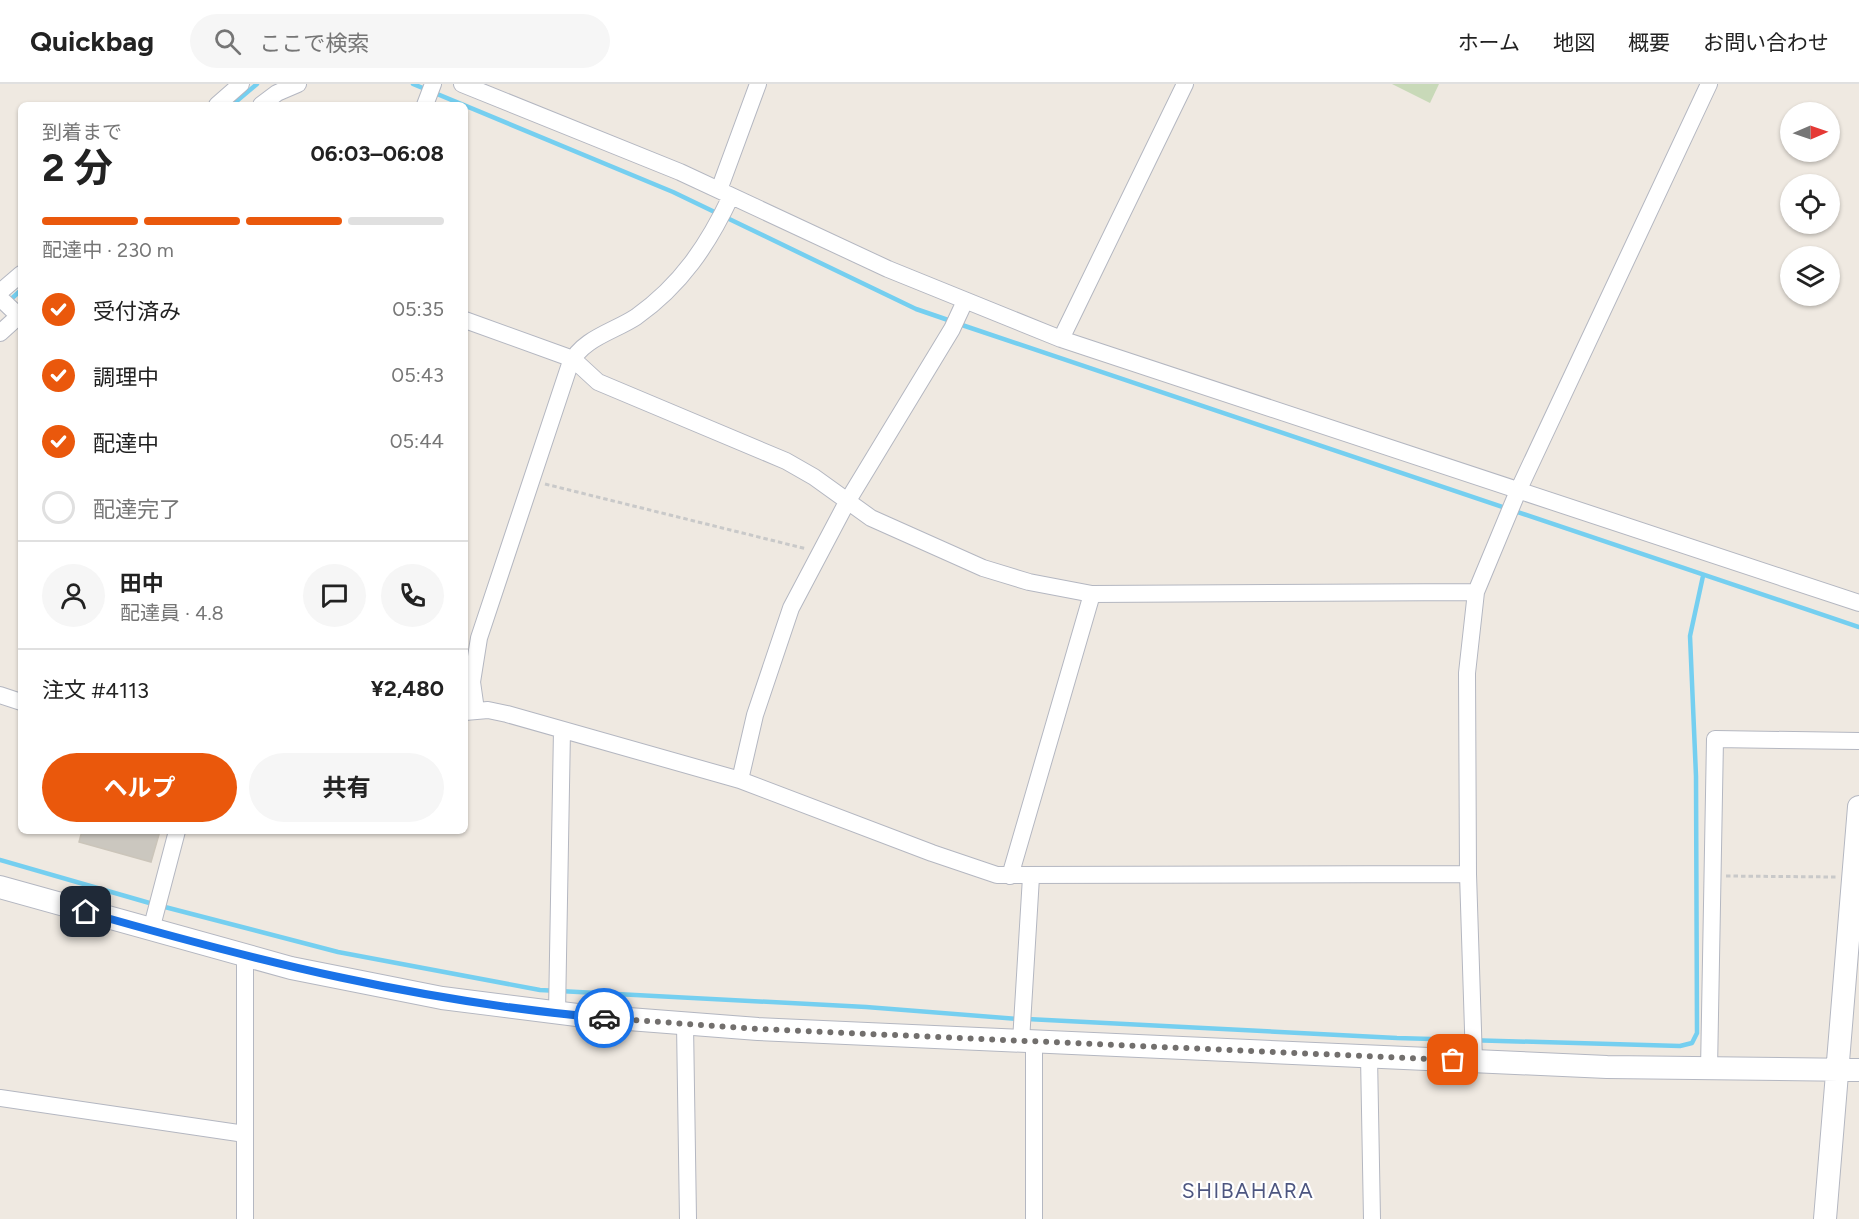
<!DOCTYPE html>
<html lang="ja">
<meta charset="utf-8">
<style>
:root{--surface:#fff;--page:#f6f6f6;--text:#222;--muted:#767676;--line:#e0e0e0;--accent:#ea580c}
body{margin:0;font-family:Figtree,"Noto Sans JP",sans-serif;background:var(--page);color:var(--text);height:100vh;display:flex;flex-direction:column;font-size:22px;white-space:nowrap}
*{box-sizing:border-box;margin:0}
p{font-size:20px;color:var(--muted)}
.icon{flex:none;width:33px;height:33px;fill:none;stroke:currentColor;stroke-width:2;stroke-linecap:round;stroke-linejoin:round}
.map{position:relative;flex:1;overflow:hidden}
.details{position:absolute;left:18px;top:18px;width:450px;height:732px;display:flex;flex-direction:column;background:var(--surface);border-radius:9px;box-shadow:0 2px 4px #0004}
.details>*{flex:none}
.needle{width:39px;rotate:88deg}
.controls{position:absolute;left:1780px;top:18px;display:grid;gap:12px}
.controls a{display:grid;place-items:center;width:60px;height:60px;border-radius:50%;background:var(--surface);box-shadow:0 2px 4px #0004;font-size:30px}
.pin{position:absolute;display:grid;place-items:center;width:51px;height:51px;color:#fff;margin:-26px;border-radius:12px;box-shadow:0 3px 9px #0006}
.courier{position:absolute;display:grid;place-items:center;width:60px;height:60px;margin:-30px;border:4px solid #1a73e8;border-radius:50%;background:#fff;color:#222;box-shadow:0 2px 8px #0007}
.summary em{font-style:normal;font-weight:700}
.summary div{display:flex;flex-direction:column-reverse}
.summary{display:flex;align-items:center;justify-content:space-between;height:102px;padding:0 24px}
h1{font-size:39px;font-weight:700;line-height:45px}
.bar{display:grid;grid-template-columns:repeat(4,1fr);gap:9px 6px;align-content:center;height:72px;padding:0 24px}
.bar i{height:8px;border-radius:4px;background:var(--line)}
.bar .active{background:var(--accent)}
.bar p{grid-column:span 4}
.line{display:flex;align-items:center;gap:15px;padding:0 24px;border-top:2px solid var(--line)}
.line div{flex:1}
.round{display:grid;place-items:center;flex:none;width:63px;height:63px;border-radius:32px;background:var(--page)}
ol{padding:0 24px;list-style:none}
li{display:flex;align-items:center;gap:18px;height:66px}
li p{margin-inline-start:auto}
li .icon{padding:6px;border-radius:50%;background:var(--accent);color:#fff;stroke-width:4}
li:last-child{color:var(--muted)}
li i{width:33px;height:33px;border:3px solid var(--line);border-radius:50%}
.action{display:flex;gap:12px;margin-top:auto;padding:12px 24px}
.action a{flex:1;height:69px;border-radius:36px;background:var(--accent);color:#fff;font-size:24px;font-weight:700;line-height:69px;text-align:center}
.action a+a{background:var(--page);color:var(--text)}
header{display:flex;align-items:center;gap:36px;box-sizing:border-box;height:84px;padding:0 30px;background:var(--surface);border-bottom:2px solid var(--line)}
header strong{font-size:28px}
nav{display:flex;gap:33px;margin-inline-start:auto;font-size:21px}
.search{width:420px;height:54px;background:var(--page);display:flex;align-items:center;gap:15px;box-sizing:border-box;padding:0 21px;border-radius:33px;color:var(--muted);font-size:22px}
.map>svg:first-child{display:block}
.cemetery{fill:#c8d9b8}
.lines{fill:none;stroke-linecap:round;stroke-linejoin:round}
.stream{stroke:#75cff0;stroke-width:4.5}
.building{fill:#cbc7bf;stroke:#cbc5ba;stroke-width:1.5}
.street-casing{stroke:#b4b7c1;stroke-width:18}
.secondary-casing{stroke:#b4b7c1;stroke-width:24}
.path{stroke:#c9c9c9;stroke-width:3;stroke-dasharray:4.5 3;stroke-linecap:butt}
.street{stroke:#fff;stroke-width:16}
.secondary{stroke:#fff;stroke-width:22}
.done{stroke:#726f6d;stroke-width:6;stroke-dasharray:0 10.8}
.route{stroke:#1a73e8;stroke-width:8}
.labels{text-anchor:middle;stroke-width:4.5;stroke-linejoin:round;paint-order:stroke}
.quarter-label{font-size:21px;letter-spacing:1.5px;fill:#4d5680;stroke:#fff}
</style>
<header>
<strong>Quickbag</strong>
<div class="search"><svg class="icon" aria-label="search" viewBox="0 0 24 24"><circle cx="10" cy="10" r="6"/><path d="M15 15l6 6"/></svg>ここで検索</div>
<nav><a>ホーム</a><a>地図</a><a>概要</a><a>お問い合わせ</a></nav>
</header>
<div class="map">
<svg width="1859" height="1135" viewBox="0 0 1859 1135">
<rect width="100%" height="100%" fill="#efe9e1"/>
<!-- cemetery -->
<path class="cemetery" d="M1392,0H1439L1430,19Z"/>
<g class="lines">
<!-- stream -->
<path class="stream" d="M413,0L673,108L916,225L951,237
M232,21L257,0
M9,217L21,206
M959,240L1859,543
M0,776L153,820
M161,822L338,868L540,906L866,923L1019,935
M1027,935L1397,954L1680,962L1692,959L1697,949L1696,692L1690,552L1703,492"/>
</g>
<!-- building -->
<path class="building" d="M82,747H160L151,778L79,758Z"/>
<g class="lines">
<defs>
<path id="street" d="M462,0L680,88L888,185L1061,255L1859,519
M217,21L241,0
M261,21L277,9L298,0
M425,21L433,0
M719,106L758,0
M0,208L21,190
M0,214L21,234
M465,236L573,275L598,298L786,377L814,393L871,434L983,484L1029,498L1092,510L1476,508
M0,249L21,230
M1061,255L1185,0
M0,611L21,618
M476,626L472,598L479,554L570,280C583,254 613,248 636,233C681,201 708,161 731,112
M465,628L488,626L507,630L740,696L932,769L997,791L1468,790
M740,696L755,631L791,524L847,418L952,245L965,217
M1010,792L1092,510
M151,846L177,747
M245,872V1135
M557,929L562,646
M685,940L688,1135
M1021,957L1031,793
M1369,972L1372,1135
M1474,977L1468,790L1467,589L1476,508L1518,407L1709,0
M1709,986L1715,655L1859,657
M0,1014L245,1050
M1034,1135V957"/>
<path id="secondary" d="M0,803L291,884L442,914L577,931L758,945L1607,983L1859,986
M1825,1135L1859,723"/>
</defs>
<!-- street casing -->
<use href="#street" class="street-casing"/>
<!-- secondary casing -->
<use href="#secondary" class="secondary-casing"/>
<!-- path -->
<path class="path" d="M545,400L807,465
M1726,792L1836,793"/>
<!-- street -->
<use href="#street" class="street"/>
<!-- secondary -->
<use href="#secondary" class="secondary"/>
</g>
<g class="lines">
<!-- done -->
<path class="done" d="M604,934L758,945L1453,976"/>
<!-- route -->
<path class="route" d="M86,828C260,878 422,918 604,934"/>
</g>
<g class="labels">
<!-- quarter labels -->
<g class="quarter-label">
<text x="1248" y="1114">SHIBAHARA</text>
</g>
</g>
</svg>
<div class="controls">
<a><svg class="needle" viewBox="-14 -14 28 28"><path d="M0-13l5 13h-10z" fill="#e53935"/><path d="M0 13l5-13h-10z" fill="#767676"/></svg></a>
<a><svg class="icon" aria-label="locate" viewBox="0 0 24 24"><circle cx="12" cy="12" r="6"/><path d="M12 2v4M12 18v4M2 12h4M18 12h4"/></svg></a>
<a><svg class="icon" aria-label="layers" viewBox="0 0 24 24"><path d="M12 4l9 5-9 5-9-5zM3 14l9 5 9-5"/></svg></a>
</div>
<div class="pin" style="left:1453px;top:976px;background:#ea580c"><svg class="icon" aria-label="bag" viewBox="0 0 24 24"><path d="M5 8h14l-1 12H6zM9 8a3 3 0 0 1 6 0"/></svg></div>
<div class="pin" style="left:86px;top:828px;background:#1f2937"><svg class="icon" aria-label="home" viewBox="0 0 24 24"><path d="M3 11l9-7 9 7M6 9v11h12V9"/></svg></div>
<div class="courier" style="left:604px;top:934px"><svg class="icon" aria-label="car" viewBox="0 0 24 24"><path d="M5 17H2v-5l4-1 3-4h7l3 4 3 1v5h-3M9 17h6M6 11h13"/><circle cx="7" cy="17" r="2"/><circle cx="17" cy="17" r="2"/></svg></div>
<section class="details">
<div class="summary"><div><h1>2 分</h1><p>到着まで</p></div><em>06:03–06:08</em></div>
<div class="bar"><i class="active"></i><i class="active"></i><i class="active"></i><i></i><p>配達中 · 230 m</p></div>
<ol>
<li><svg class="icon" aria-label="check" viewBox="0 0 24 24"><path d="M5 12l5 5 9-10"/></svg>受付済み<p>05:35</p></li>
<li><svg class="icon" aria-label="check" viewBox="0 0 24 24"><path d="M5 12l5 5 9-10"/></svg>調理中<p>05:43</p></li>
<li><svg class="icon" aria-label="check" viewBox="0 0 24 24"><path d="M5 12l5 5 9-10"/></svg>配達中<p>05:44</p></li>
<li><i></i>配達完了</li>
</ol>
<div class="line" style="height:108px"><a class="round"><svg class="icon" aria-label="person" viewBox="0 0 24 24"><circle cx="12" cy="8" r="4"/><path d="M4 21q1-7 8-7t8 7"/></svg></a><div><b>田中</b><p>配達員 · 4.8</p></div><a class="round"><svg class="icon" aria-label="chat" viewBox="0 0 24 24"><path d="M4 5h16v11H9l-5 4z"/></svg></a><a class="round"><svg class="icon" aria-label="phone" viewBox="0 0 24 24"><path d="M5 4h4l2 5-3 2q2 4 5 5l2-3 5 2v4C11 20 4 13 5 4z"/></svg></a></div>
<div class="line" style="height:78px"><div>注文 #4113</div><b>¥2,480</b></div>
<div class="action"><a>ヘルプ</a><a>共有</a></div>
</section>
</div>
